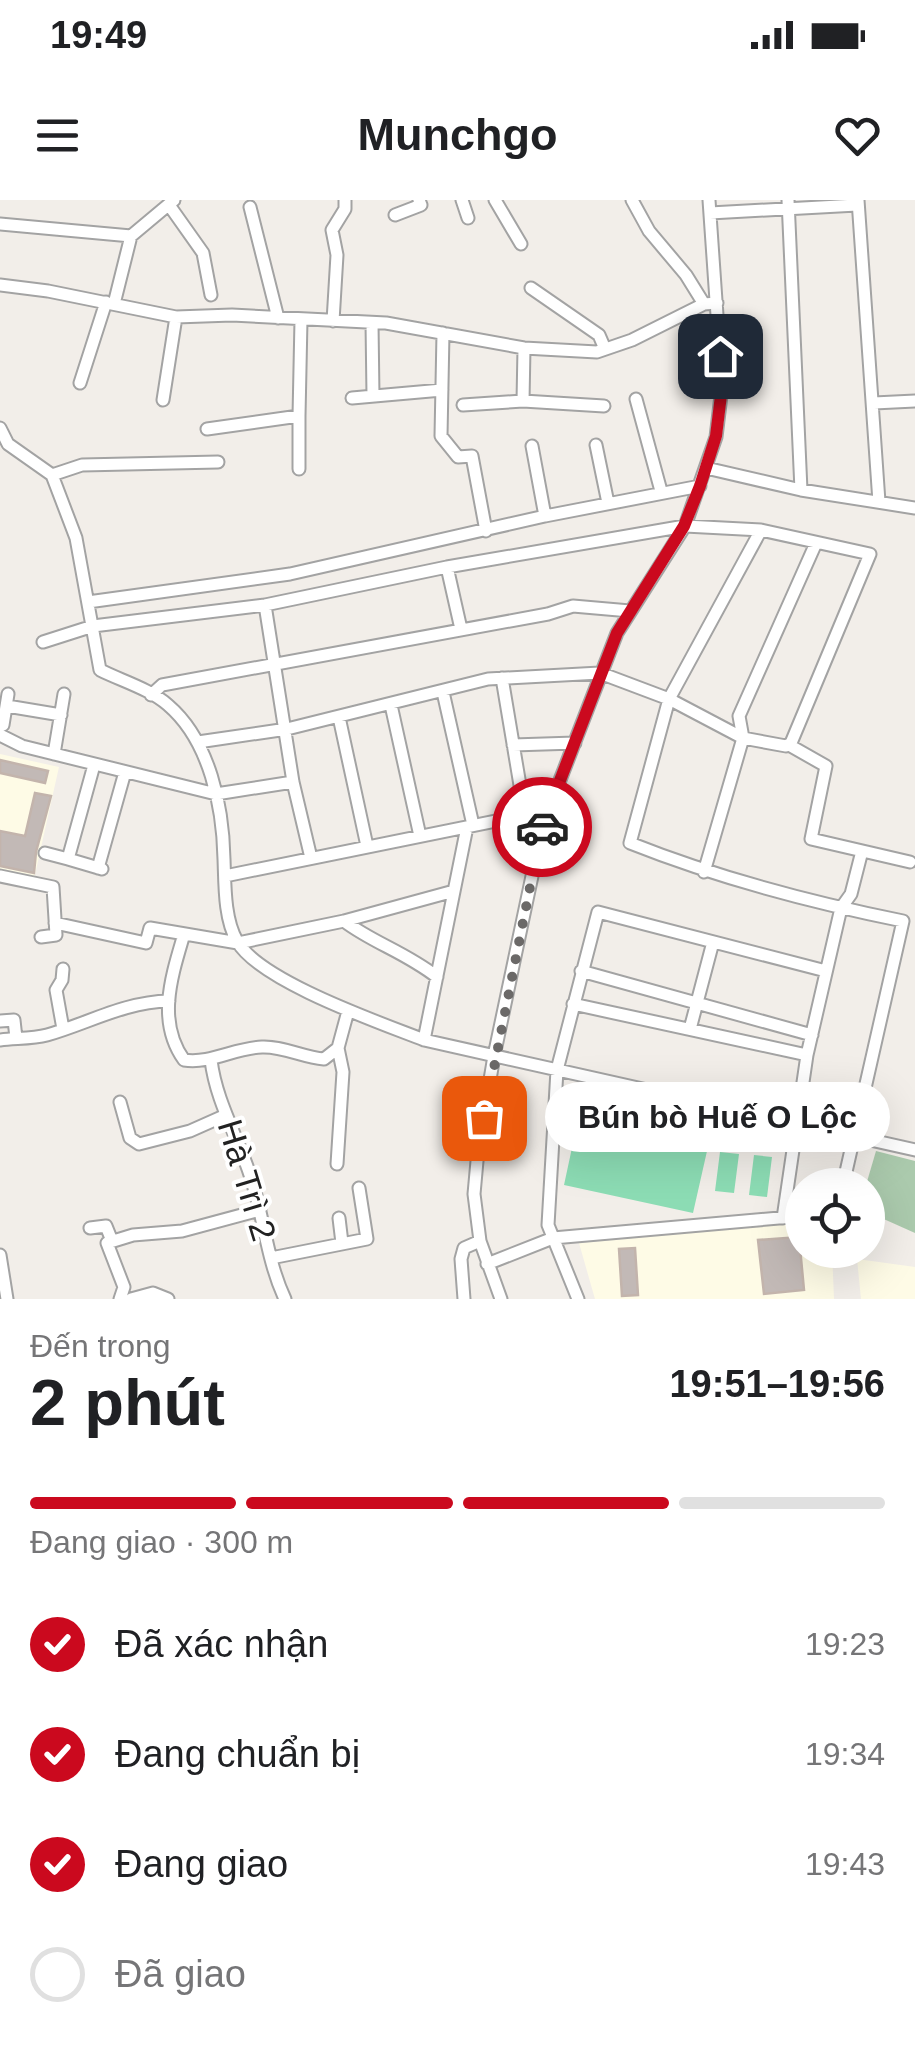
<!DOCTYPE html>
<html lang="vi">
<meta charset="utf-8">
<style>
:root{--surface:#fff;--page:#f2f2f2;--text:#202124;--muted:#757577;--line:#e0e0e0;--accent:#cb091e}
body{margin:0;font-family:Arial,sans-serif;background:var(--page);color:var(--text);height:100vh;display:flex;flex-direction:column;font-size:38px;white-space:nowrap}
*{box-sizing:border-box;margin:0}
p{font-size:32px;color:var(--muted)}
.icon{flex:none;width:55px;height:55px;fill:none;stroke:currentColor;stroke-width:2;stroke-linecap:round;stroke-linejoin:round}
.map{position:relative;height:1099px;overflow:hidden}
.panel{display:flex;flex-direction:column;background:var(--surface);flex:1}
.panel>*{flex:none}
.fabs{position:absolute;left:785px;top:968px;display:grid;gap:20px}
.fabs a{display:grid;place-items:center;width:100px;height:100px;border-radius:50%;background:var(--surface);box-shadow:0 10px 40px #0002;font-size:50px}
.pin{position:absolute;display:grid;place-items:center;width:85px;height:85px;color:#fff;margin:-42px;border-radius:20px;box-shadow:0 5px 15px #0006}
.courier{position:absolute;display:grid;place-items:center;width:100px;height:100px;margin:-50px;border:8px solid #cb091e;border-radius:50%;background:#fff;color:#222;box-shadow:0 2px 12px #0007}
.bubble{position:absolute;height:70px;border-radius:35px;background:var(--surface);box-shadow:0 10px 40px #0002;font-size:32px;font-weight:600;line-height:70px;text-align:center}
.summary em{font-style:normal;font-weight:600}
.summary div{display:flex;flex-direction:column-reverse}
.summary{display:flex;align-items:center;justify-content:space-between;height:170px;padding:0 30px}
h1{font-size:65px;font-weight:600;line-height:75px}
.bar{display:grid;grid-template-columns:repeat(4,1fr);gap:15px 10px;align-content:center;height:120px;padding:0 30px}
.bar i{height:12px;border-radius:8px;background:var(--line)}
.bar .active{background:var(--accent)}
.bar p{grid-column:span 4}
ol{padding:0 30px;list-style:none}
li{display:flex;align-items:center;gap:30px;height:110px}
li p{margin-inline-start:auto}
li .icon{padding:10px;border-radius:50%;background:var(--accent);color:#fff;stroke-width:4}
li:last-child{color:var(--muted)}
li i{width:55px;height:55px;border:5px solid var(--line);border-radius:50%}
.status{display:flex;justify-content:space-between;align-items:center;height:70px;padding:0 50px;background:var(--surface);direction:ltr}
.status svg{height:28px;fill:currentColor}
header{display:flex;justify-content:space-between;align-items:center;height:130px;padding:0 30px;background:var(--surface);font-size:45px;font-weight:600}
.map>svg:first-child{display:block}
.education{fill:#fefbe6}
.cemetery{fill:#abcaad}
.pitch{fill:#8cdcb4}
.building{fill:#c2b9b6;stroke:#c3b4ac;stroke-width:2.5}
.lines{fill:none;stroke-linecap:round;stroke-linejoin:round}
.minor-casing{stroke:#a3a3a3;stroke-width:15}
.minor{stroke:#fff;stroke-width:11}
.done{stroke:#6b6968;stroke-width:10;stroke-dasharray:0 18}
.route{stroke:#cb091e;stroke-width:12}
.labels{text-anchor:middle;stroke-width:8;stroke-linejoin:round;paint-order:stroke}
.street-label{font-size:35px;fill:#222;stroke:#fff}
</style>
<div class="status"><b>19:49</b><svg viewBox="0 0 49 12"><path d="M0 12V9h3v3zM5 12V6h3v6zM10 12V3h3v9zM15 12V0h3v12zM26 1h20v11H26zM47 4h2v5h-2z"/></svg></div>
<header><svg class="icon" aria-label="menu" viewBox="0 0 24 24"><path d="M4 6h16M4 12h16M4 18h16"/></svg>Munchgo<svg class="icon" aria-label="heart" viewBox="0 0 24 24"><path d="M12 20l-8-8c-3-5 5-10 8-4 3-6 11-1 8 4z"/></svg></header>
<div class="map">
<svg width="915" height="1099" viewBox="0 0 915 1099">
<rect width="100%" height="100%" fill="#f2eee9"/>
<!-- education -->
<path class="education" d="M0,554L59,567L34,679L0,672Z
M793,1023H802V1050H832L834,1099H595L579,1043Z
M857,1059L915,1067V1099H861Z"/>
<!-- cemetery -->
<path class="cemetery" d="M876,951L915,961V1033L868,1012L866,985Z"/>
<!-- pitch -->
<path class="pitch" d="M582,901L712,929L693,1013L564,985Z
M720,952L739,954L734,993L715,991Z
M754,955L772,957L767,997L749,995Z"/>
<!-- building -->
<path class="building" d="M0,560L48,571L45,583L0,573Z
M35,593L51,596L36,652L34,673L0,666V631L25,636Z
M799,1037L804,1090L764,1094L758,1040Z
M635,1048L638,1095L622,1096L619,1049Z"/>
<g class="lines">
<defs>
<path id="minor" d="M462,0L468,18
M495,0L521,44
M632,0L649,31L686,75L704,104
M788,0L801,290
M858,0L879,302
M169,5L203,53L211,95
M250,7L278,118
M710,13L857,5
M395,15L421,5L419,0
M0,24L131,36
M0,85L48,91L176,117L232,115L386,123L524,148L597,152L632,140L704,104L717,103
M531,88L599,135L605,149
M114,104L131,36L174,0
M333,121L337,55L332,30L345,9V0
M372,123L373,196
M443,133L441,236L458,257L472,256L486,331
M524,148L523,201L604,206
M80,183L106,102
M352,198L442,190
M636,199L661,291
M163,200L176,117
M874,203L915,201
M463,205L523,201
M299,216V269
M0,228L8,244L52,275L76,338L100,470C122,481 150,489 168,505C210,541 223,607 224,659C225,684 224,719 237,741C259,781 381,823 424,840L915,950
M207,229L299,216L301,120
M596,245L608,303
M532,246L545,316
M706,268L801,290L915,308
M52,275L82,265L218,262
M761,330L669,499L630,643C718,678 809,702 903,721L843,985
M447,367L461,429
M88,402L290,374L545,316L700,286
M265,405L293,582L311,658
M43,442L93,426L265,405L447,367L685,326L761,330L870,354L791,543L786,546L743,538L669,499L600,473L488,479L287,529L198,542
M502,478L525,615
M443,492L473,625
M151,495L162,485L548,414L573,406L630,411
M391,505L420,636
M7,506L61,515
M339,517L367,646
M3,525L8,494
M0,535L22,546L216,594L293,582
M513,545L575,543
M789,545L826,566L811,639L910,662
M54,554L64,494
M45,653L68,659L94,565
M68,659L102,669
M98,668L125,572
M704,672L743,538L739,516L816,343
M0,676L53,687L56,735L41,737
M225,676L525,615L543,624
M344,721C373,743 405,752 437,777
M55,723L146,743L150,728L238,743L344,721L454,691
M184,734C172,775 156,821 184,860C211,864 234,848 262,847C283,846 302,857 324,859L338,848L348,811
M63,769L62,780L56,790L63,829
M581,771L812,835
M573,804L807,855
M0,821L14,820L16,838
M690,829L713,742
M0,840C15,838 32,839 47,835C89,823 124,802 169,801
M424,840L467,627
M211,860C216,902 239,939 251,978C264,1018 267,1061 285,1099
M120,902L130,938L139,944L190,931L226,915
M337,964L343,872L338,848
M339,1018L342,1043
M783,1018L807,855L841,708L851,694L862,651
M90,1028L106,1026L112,1041
M0,1055L7,1099
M271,1058L367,1039L359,988
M487,1064L553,1038L802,1016
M120,1099L124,1087L107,1043L133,1035L182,1031L260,1010
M131,1099L153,1093L168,1099
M464,1099L461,1059L464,1048L480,1041
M501,1099L480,1041L474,994L478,950L494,856L543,624L617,433L685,326L716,237L722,187L709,0
M578,1099L548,1025L557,870L598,712L826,771"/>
</defs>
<!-- minor casing -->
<use href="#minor" class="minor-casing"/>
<!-- minor -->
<use href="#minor" class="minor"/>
</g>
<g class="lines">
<!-- done -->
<path class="done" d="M484,918L542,627"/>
<!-- route -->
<path class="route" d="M542,627L617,433L684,326L700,286L716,236L722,187L720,156"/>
</g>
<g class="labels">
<!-- street labels -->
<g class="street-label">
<text transform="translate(247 980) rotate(73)" y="12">Hà Trì 2</text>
</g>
</g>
</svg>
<div class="fabs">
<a><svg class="icon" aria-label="locate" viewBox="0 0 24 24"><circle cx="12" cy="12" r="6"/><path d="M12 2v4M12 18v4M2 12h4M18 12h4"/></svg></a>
</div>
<div class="pin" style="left:484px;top:918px;background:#ea580c"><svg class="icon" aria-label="bag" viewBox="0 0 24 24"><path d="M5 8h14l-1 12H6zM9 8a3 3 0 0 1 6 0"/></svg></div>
<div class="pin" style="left:720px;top:156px;background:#1f2937"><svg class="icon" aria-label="home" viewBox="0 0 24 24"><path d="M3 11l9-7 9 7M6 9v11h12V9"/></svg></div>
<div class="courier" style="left:542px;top:627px"><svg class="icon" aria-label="car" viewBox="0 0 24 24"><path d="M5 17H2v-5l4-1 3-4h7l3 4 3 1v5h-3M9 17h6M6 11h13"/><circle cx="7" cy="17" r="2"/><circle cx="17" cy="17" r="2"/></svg></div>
<div class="bubble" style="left:545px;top:882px;width:345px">Bún bò Huế O Lộc</div>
</div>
<section class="panel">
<div class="summary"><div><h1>2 phút</h1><p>Đến trong</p></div><em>19:51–19:56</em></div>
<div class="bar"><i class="active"></i><i class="active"></i><i class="active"></i><i></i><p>Đang giao · 300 m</p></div>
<ol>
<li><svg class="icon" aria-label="check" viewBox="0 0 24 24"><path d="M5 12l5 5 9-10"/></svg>Đã xác nhận<p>19:23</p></li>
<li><svg class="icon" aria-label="check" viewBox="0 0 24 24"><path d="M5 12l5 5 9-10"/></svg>Đang chuẩn bị<p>19:34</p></li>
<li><svg class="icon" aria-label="check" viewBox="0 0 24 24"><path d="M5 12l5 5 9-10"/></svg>Đang giao<p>19:43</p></li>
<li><i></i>Đã giao</li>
</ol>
</section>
